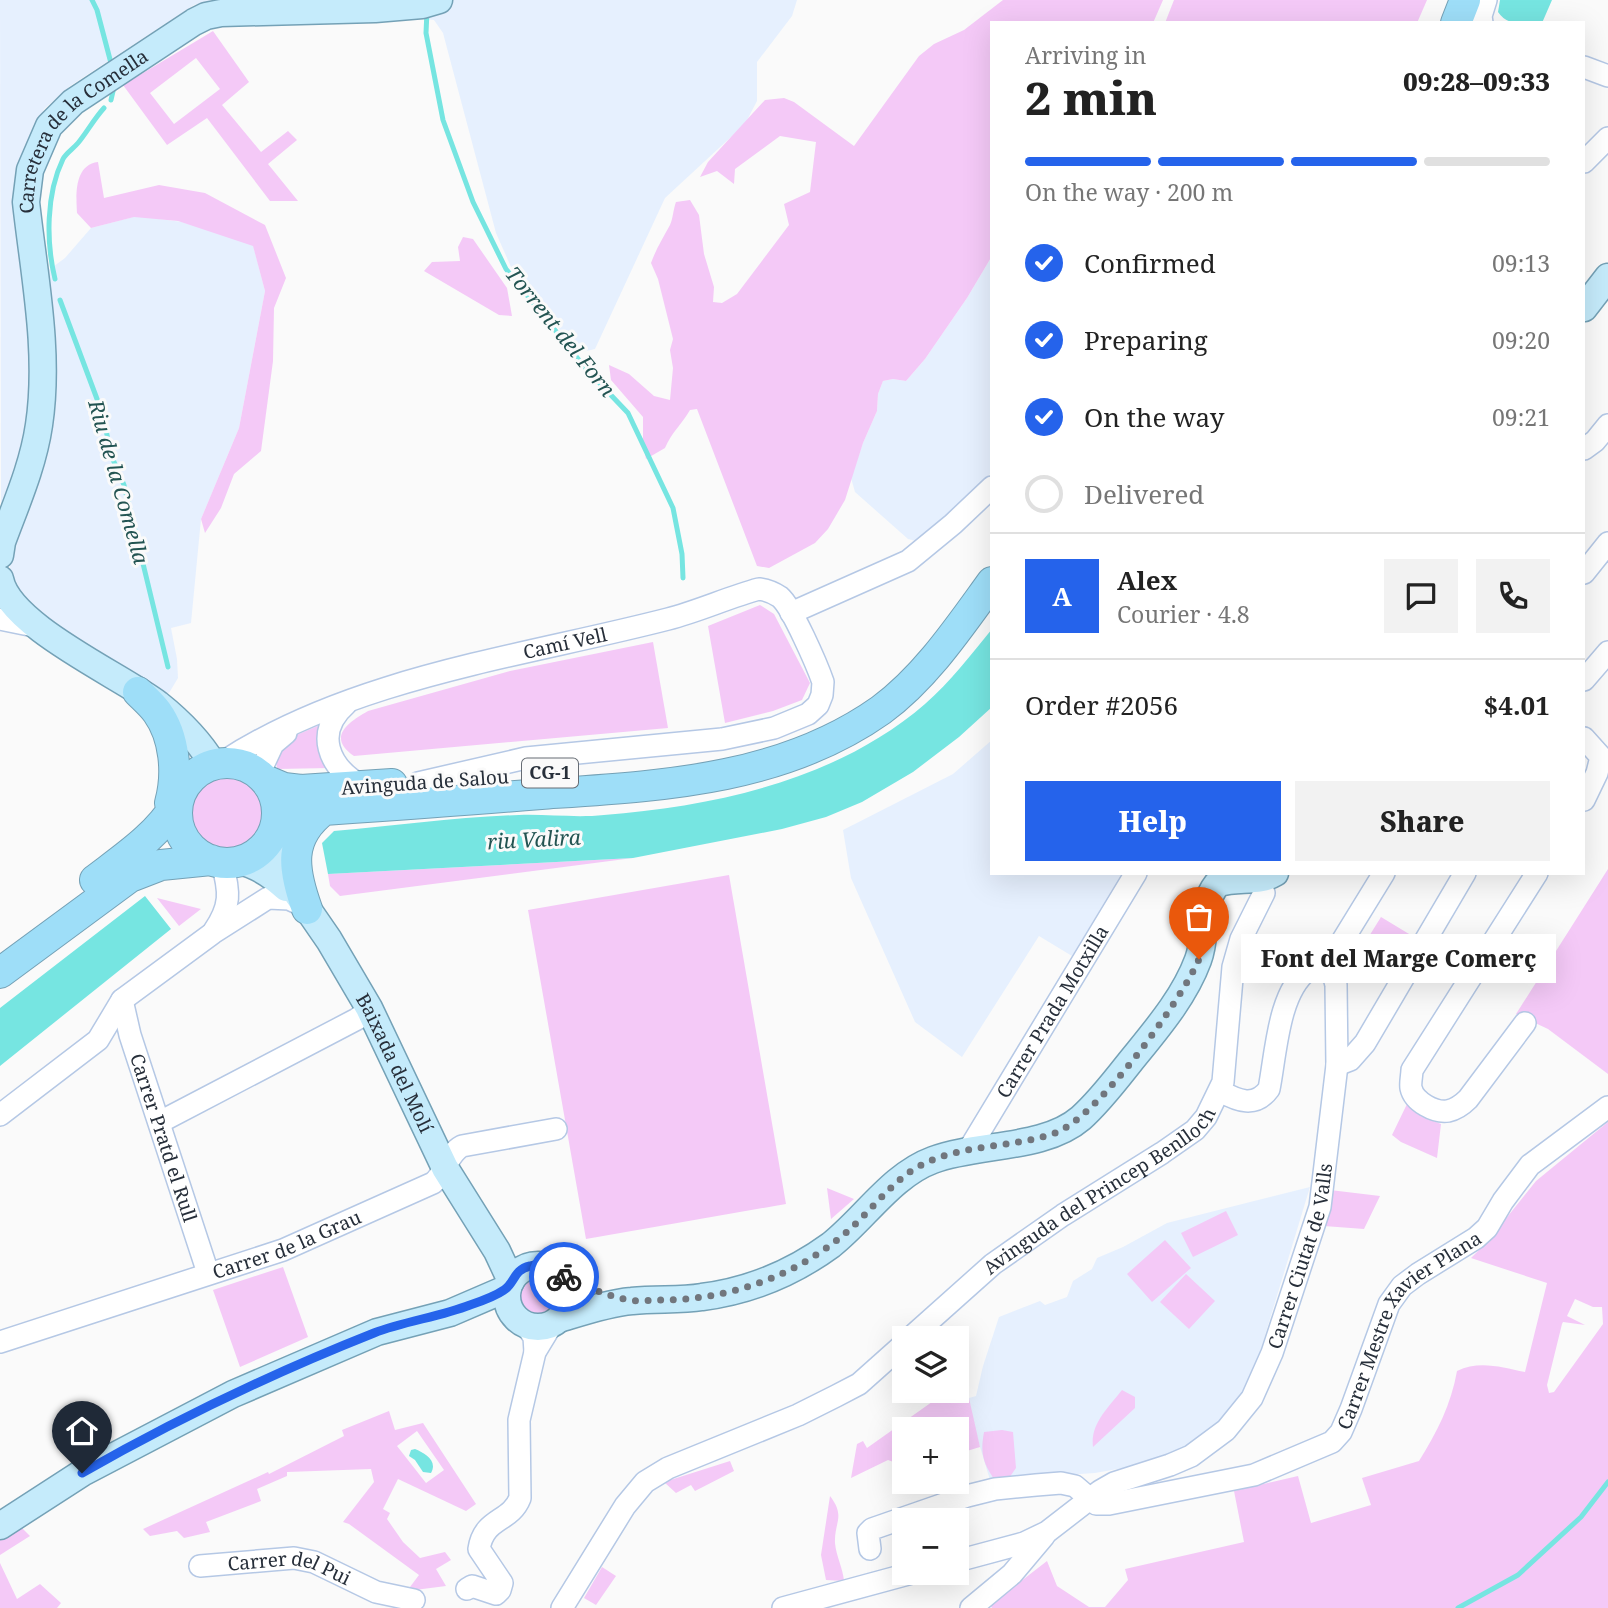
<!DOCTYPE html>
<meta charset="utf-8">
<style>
:root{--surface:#fff;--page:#f2f2f2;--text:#222;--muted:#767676;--line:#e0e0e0;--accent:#2563eb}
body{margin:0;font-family:"Noto Serif",serif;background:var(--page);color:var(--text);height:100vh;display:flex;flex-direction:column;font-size:26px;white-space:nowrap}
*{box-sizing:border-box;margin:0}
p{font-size:23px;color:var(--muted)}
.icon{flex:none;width:38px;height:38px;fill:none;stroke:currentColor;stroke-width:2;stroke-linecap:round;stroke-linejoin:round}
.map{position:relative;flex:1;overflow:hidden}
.panel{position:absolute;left:990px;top:21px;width:595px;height:854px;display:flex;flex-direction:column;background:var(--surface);border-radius:0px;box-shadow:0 7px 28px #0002}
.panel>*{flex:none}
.tools{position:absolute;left:892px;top:1326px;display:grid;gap:14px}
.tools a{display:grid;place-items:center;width:77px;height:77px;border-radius:0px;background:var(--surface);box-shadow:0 7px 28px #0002;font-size:35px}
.pin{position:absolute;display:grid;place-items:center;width:60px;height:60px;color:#fff;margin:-72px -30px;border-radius:50% 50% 50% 0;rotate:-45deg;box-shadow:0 0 7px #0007}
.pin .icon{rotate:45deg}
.courier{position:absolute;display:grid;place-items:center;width:70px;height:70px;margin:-35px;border:5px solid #2563eb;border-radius:50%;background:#fff;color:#222;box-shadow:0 2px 9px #0007}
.bubble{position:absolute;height:49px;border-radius:0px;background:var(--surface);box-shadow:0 7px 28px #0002;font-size:23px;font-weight:800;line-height:49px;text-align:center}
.headline em{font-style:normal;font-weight:800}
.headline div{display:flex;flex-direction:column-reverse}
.headline{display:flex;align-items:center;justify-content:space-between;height:119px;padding:0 35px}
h1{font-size:46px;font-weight:800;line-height:52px}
.bar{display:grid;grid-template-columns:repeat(4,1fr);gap:10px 7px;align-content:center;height:84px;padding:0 35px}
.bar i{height:9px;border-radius:5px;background:var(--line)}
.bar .selected{background:var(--accent)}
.bar p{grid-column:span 4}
.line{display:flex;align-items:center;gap:18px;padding:0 35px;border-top:2px solid var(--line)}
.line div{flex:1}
.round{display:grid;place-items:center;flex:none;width:74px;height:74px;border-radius:0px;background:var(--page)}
ol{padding:0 35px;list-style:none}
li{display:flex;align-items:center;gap:21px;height:77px}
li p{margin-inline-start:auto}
li .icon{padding:7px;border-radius:50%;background:var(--accent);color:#fff;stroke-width:4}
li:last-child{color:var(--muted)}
li i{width:38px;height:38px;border:4px solid var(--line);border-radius:50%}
.action{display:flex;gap:14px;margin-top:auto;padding:14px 35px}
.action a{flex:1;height:80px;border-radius:0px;background:var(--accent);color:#fff;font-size:28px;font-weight:800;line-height:80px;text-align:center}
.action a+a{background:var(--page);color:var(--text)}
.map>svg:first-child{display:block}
.built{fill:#e6f0fe}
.green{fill:#f4c9f7;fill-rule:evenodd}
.water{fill:#76e5e1}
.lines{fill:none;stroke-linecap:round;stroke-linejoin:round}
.stream{stroke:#76e5e1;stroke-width:5}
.minor-casing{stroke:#b5c8e5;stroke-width:24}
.major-casing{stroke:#74a1b6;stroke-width:29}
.highway-casing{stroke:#74a1b6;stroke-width:32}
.minor{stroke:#fff;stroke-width:21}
.major{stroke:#c5ebfb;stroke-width:26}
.highway{stroke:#9edef8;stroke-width:30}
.done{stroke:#71767d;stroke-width:7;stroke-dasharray:0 12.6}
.route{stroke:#2563eb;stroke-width:9}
.labels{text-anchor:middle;stroke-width:6;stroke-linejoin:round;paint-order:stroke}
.shield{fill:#fafafa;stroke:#666c74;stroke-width:2}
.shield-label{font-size:18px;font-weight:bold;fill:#272f3a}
.street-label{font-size:19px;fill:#272f3a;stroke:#fafafa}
.water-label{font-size:21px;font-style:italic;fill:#235452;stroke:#fafafa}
</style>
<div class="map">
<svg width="1608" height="1608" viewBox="0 0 1608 1608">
<rect width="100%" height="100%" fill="#fafafa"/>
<!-- built -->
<path class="built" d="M0,0H212L194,5L70,86L44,109L23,150L16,176L15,220L28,319L31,375L20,468L1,507Z
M216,0H797L792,16L757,62V101L745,124L665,198L595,349L578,353L511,267L496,233L443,33L434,20Z
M137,216L182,222L253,245L265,291L239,428L201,519L191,623L171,628L177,659L178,678L169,693L161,692L34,611L19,592L11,575L9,556L46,272L65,258L91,228Z
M992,256V472L924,538L916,541L908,539L855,492L851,478L863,443L877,411L878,394L883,381L893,379L906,381L925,359L967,298Z
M992,740V873H1122L1072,956L1039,936L962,1057L915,1022L851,878L843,830L953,774Z
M1310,1187L1256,1365L1242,1396L1224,1420L1201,1439L1173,1453L1140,1465L1095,1473L990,1480L975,1430L969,1398L976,1396L983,1366L999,1317L1040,1301L1045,1305L1067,1297L1073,1281L1092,1269L1097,1258L1123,1247L1167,1223Z"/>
<!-- green -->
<path class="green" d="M1003,0H1163L1153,23H992V256L967,298L925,359L906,381L893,379L883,381L878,394L877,411L863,443L845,500L828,529L815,543L769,568L757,566L697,409L690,410C682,424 671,433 665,448L646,459L643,443V417L611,380L609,365L629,374L654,396L670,400L673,368L670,350L673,339L658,279L651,263C656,249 663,238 670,225C673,219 673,210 676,202L690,200L699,215L704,254L714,287L713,302L722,303L737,294L789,225L784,204L810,192L816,142L780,136L735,169L734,184L717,171L700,177L708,162L765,100L784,98L794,102L854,146L919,56L934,44L964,30Z
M1174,0H1427L1417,23H1165Z
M213,31L249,82L222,105L261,152L288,131L297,140L268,164L298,201H270L207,118L167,145L123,85ZM196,58L220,89L174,124L150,93Z
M98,162L104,198L159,185L205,193L265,225L286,278L274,308L273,361L261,451L234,474L221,508L205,533L201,519L239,428L265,291L253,246L178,221L134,217L91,228L77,213C76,195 74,165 98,162Z
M463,237L473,239L507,288L512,316L499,315L424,271L432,262L460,261L458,247Z
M760,605L774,614L810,683L802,700L773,711L725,723L708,626Z
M653,642L668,728L354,756C326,737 349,722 368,711L510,671Z
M322,724L330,768L277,769L276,758L292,737Z
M189 813a39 39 0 1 1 78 0a39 39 0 1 1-78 0Z
M633,858L340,896L330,886L328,874Z
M1608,869V1074L1548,1029L1516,1014Z
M729,875L786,1204L586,1239L528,910Z
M157,898L201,909L179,926Z
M1381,917L1414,937L1391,973L1358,954Z
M1407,1104L1421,1116L1441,1124L1437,1158L1401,1142L1392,1135Z
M1608,1122V1608H992L990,1605L1047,1561L1057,1586L1089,1607H1105L1128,1580L1125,1569L1244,1542L1234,1491L1298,1476L1311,1523L1371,1505L1362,1478L1419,1461C1437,1432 1451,1405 1457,1371C1479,1360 1501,1367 1525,1372L1547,1283L1471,1258L1488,1241L1536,1181ZM1575,1299L1593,1307H1602L1603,1324L1554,1392L1549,1393L1547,1385L1562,1324L1563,1322L1585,1325L1567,1316Z
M827,1188L854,1199L831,1219Z
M1330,1190L1380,1196L1364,1229L1324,1226Z
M1226,1211L1238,1235L1193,1257L1181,1233Z
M1165,1240L1191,1268L1152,1302L1127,1274Z
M283,1267L308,1337L240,1367L213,1290Z
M1186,1274L1215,1301L1189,1329L1160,1302Z
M518 1296a19 19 0 1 1 38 0a19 19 0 1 1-38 0Z
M1122,1390L1135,1397V1408L1093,1447C1090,1424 1108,1408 1122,1390Z
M946,1392L956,1403L969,1398L980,1447L957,1454V1430H905V1460L899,1464L888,1460L851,1478L857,1444L863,1441L867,1448Z
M389,1411L395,1430L423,1423L476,1504L466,1511L398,1479L383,1509L390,1513L387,1519L403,1542L420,1558L445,1552L451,1560L436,1569L446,1586L407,1591L419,1575L349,1524L343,1522L374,1482L371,1469L287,1472V1476L257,1489L261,1501L206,1522L210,1532L184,1538L177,1531L150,1536L143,1529L268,1472L269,1474L344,1436L342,1430ZM417,1431L444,1470L426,1483L397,1446Z
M1002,1430L1013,1432L1016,1468L1007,1481L996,1482C983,1463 980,1454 984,1432Z
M730,1461L734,1471L695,1491L691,1485L676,1493L664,1482Z
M830,1496C846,1517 834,1522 835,1543C836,1556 843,1568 844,1581L826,1580L821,1555Z
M20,1526L30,1536L0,1555V1537Z
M0,1563L17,1599L40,1584L61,1603L57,1608H0Z
M602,1567L616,1576L596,1605L584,1598Z"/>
<!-- water -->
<path class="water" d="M1500,0H1552L1542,23C1525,23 1508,27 1498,12Z
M992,629V707L959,737L913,772L862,802L826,817L782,829L633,858L328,874L322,843L334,831C395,826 457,817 519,815C547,814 576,818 604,815C716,806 837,780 925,704C950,682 971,655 992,629Z
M145,896L171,929L0,1066V1008Z
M1372,937L1389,947L1379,964L1362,953Z
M415,1449C425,1453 438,1461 431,1473L423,1472L415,1460L409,1456L411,1450Z"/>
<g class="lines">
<!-- stream -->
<path class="stream" d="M92,0L97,10L112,67
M427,11L426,33L443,120L473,202L506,269L587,370L628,413L673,508L682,554L683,578
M111,100L114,87
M55,279C46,242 46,194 63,159C66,153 73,149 78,143C87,132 94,119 104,108
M60,300L103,415L111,455L124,485L168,667
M1458,1608L1518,1575L1581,1517L1608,1482"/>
<defs>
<g id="minor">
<path d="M1482,23L1481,16L1486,0"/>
<path d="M1584,67L1608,76"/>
<path d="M1584,162L1608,138"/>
<path d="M1584,449L1595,441L1608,425"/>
<path d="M1584,573L1608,543"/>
<path d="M791,613L908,561L953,524L992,487"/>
<path d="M0,619L39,627"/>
<path d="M1584,680L1608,652"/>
<path d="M346,704C314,732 328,767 362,786"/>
<path d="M1584,738L1601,757L1597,773L1584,800"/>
<path id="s1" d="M223,762C353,677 521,657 668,619C699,611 729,597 759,589C767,590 774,593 780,597C792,607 817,665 823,682L822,695L818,705L808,714L774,728L722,739L526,758L418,783"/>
<path d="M259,774L273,744L286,733"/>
<path d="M214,931C231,906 230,892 222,863"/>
<path d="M1325,969L1384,873"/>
<path id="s2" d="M122,1000L130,1035L208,1273"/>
<path d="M1525,1023L1468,1099C1462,1105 1457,1109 1448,1111C1435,1113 1414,1102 1411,1088C1410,1083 1412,1075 1412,1070L1537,873"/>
<path d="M1337,1065L1350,1060L1365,1043L1465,873"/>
<path d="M0,1115L98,1040L122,1000L213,933L268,898L289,899L302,905"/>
<path d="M160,1122L357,1019L369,1010"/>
<path id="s3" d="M968,1151L1136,873"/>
<path d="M525,1324L534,1337L535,1352"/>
<path id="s4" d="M909,1339L993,1264L1063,1215L1162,1153L1195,1130L1206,1117L1223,1082L1233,967L1241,939L1264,893"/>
<path id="s5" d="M0,1342L283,1250L433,1183C446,1173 447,1154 462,1146L556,1129"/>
<path id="s6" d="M870,1549L868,1533L872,1529L967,1496L995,1489L1036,1485L1061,1483L1075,1486L1096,1504H1109L1254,1475L1332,1442L1341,1432L1351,1409L1389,1304L1402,1286L1418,1274L1476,1238L1487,1228L1503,1201L1530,1165L1608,1107"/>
<path id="s7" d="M957,1561L1024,1543L1047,1532L1100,1491L1114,1483L1170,1465L1191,1456L1226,1430L1252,1398L1272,1353L1320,1207L1337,1065L1336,985L1334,977L1325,969L1308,970C1278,993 1276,1054 1269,1089C1255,1108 1238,1101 1220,1091"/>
<path id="s8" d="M200,1566L294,1558L314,1562L376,1592L414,1600"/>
<path d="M467,1589L472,1586L496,1594L500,1590L502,1583L479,1549C484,1517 510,1523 520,1498L519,1420L535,1352L552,1324"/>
<path d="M562,1608L625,1506L645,1482L668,1468L798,1415L836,1396L859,1384L905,1343"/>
<path d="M783,1608L912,1573"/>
<path d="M971,1608L1012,1574L1044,1536"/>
</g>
<g id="major">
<path d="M1584,308L1608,277"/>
<path id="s9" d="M0,555L2,542C16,504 33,466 39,425C50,352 34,275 26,202L30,170L49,126L73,102L194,22L206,16L221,13L375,9L422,5L439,0"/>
<path d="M0,579C9,626 120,675 158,704C178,720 200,742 213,764"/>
<path id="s10" d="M272,834L278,866L329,940L369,1008L445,1168L497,1251L511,1281"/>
<path d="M239,861C258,865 272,875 286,888"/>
<circle cx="538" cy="1296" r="31"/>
<path d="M559,1319C582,1312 608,1303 632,1301C656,1298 679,1301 702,1297C749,1291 794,1272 831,1245C865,1218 892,1175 933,1160C978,1143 1044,1150 1081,1118C1099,1102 1115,1081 1130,1062C1155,1031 1184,998 1198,960C1208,934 1199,907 1217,884C1237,876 1257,884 1275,873"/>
<path d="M0,1526L82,1473L233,1394L377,1332L450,1313L508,1288"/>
</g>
<path id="highway" d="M1456,23L1465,0
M138,692C144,698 152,705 157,712C175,737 178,774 170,803
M177 813a50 50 0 1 1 100 0a50 50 0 1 1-100 0Z
M265,780L284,788L301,790L392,784
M277,817L324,810C397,805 469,800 541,794C659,786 781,781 881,710C926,677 960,626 992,582
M95,880C125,857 157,836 177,803
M307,909C293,870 287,838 324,810
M0,973L130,877L161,865L211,860"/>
</defs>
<!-- minor casing -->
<use href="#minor" class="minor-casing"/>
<!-- major casing -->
<use href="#major" class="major-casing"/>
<!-- highway casing -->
<use href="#highway" class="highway-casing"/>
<!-- minor -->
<use href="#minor" class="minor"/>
<!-- major -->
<use href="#major" class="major"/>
<!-- highway -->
<use href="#highway" class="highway"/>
</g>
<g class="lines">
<!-- done -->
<path class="done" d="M564,1277C585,1286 606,1296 629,1300C639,1302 650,1300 660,1300C727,1300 791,1278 842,1236C868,1215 888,1185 916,1168C958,1143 1011,1149 1055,1133C1097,1118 1181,1001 1199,959"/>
<!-- route -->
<path class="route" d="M82,1473C175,1420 273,1373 374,1333C405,1321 439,1317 470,1305C482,1301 494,1297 504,1290C515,1283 513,1270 530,1266C544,1262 554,1269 564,1277"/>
</g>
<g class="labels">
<!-- shield labels -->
<rect class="shield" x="522" y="758.5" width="56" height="29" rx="5"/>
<g class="shield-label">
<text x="550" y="779">CG-1</text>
</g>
<!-- street labels -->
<g class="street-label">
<text dy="7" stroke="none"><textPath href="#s9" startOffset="455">Carretera de la Comella</textPath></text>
<text dy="7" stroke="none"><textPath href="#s1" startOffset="364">Camí Vell</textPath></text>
<text transform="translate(425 782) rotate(-4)" y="7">Avinguda de Salou</text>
<text dy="7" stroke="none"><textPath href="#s3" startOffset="163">Carrer Prada Motxilla</textPath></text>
<text dy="7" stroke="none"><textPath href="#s10" startOffset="262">Baixada del Molí</textPath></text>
<text dy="7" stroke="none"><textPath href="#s2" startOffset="144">Carrer Pratd el Rull</textPath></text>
<text dy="7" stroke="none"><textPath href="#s4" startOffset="242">Avinguda del Princep Benlloch</textPath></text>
<text dy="7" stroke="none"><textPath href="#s5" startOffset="303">Carrer de la Grau</textPath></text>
<text dy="7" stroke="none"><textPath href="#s7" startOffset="495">Carrer Ciutat de Valls</textPath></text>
<text dy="7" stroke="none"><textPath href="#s6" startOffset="646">Carrer Mestre Xavier Plana</textPath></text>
<text dy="7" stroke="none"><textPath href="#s8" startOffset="91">Carrer del Pui</textPath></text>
</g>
<!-- water labels -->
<g class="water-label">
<text transform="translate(560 332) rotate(51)" y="7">Torrent del Forn</text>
<text transform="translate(118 482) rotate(74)" y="7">Riu de la Comella</text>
<text transform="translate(534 840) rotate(-3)" y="7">riu Valira</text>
</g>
</g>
</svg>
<div class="tools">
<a><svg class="icon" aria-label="layers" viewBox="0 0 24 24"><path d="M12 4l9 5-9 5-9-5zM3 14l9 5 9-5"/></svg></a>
<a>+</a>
<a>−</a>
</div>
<div class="pin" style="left:1199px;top:959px;background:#ea580c"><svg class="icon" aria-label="bag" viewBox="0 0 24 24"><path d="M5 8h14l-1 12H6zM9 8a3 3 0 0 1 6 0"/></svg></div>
<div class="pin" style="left:82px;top:1473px;background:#1f2937"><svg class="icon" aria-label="home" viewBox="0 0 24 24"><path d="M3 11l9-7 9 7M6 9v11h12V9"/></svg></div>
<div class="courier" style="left:564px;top:1277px"><svg class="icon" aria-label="bike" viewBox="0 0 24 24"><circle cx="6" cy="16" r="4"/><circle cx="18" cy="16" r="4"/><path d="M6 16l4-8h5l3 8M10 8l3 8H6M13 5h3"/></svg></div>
<div class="bubble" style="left:1241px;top:934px;width:315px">Font del Marge Comerç</div>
<section class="panel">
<div class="headline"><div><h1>2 min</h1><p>Arriving in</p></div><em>09:28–09:33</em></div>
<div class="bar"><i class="selected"></i><i class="selected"></i><i class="selected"></i><i></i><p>On the way · 200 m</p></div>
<ol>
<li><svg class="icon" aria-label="check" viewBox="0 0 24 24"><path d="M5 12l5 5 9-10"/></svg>Confirmed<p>09:13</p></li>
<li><svg class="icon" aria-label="check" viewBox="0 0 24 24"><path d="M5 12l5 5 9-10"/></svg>Preparing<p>09:20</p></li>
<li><svg class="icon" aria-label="check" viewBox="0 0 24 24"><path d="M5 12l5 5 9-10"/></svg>On the way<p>09:21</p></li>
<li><i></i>Delivered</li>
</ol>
<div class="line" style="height:126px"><b class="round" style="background:var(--accent);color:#fff">A</b><div><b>Alex</b><p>Courier · 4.8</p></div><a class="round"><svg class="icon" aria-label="chat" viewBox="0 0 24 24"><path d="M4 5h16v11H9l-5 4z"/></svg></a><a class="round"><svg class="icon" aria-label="phone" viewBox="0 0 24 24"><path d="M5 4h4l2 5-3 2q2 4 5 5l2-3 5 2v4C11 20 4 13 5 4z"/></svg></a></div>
<div class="line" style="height:91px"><div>Order #2056</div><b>$4.01</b></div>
<div class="action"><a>Help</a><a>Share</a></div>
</section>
</div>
